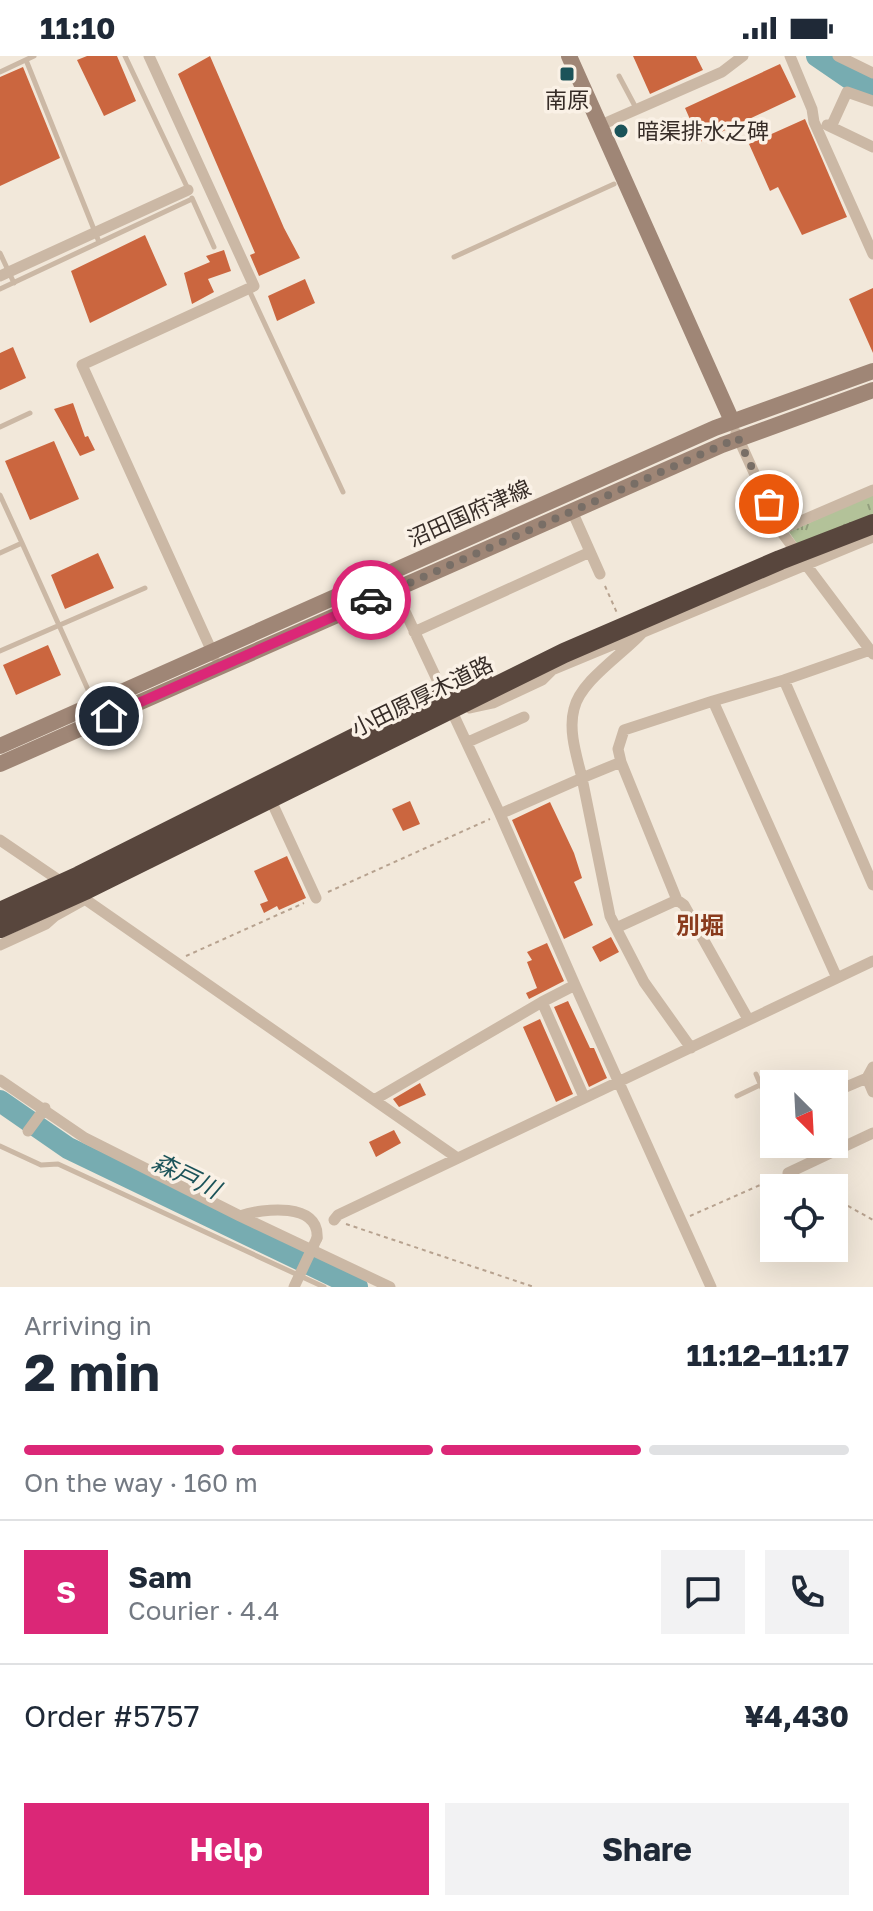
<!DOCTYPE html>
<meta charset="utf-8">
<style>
:root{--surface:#fff;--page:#f2f2f3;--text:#1f2937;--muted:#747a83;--line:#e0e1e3;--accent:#db2777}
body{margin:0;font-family:"Golos Text","Noto Sans JP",sans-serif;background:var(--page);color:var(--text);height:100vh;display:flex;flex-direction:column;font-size:30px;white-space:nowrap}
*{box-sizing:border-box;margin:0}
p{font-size:26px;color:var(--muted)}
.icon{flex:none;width:44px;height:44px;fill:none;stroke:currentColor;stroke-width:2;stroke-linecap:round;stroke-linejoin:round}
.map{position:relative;height:1231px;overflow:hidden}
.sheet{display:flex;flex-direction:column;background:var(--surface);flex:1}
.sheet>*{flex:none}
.needle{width:52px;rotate:156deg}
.controls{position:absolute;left:760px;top:1014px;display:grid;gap:16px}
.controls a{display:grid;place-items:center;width:88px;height:88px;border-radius:0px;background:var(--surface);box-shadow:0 8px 32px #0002;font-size:40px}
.pin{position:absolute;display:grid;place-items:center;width:68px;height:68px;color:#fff;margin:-34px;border:4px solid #fff;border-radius:50%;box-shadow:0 2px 8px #0007}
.courier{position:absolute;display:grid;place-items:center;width:80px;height:80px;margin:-40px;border:6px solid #db2777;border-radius:50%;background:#fff;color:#222;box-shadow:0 2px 10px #0007}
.head em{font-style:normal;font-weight:700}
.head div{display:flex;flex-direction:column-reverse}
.head{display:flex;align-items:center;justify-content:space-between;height:136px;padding:0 24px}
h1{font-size:52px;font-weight:700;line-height:60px}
.bar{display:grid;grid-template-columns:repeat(4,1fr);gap:12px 8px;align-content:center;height:96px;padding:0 24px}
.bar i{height:10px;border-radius:6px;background:var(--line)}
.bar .selected{background:var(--accent)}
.bar p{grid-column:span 4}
.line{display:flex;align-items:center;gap:20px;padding:0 24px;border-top:2px solid var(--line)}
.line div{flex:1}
.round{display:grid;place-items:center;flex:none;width:84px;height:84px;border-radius:0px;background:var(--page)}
.primary-button{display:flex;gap:16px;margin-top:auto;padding:16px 24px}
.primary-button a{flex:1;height:92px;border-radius:0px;background:var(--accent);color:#fff;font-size:32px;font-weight:700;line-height:92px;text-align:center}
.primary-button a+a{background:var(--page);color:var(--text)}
.status{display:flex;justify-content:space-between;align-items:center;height:56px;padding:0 40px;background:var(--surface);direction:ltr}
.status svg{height:22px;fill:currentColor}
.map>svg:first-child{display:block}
.park{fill:url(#park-tufts)}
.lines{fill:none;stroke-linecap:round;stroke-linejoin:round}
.river{stroke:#77acb1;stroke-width:22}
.building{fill:#cb663f}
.path{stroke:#b7a28f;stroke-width:2;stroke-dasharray:4 4;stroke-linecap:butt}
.lane{stroke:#cbb8a5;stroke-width:5}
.street{stroke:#cbb8a5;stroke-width:11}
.secondary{stroke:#9f8676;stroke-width:16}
.street-bridge{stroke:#cbb8a5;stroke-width:11}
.highway-bridge{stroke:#58463d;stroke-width:20}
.done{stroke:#786e66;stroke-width:8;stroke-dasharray:0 14.4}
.route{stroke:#db2777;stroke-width:10}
.poi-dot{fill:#1b5359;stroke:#faf1e6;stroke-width:3}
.labels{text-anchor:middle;stroke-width:7;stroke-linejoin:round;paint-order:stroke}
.poi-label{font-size:22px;fill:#362c27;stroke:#faf1e6}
.street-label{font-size:22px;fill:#362c27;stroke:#faf1e6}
.neighbourhood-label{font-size:24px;font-weight:bold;fill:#893a1c;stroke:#faf1e6}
.water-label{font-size:24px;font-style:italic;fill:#1b5359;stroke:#faf1e6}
</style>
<div class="status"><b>11:10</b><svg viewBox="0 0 49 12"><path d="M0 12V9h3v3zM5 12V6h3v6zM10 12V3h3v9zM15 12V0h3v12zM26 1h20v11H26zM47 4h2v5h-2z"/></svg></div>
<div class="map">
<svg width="873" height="1231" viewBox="0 0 873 1231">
<defs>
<pattern id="park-tufts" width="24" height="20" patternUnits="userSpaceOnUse" patternTransform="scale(2)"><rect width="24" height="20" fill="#b3c299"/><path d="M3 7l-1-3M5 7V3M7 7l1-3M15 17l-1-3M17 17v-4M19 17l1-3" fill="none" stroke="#929e7d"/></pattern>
</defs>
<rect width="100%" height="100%" fill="#f2e8da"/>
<!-- park -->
<path class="park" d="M873,438V475L806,501L789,476Z"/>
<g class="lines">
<!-- river -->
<path class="river" d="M817,0L852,24L873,32
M0,1045L68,1092L357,1231"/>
</g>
<!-- building -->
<path class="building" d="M87,0H117L136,45L104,60L77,4Z
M210,0L284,172L300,202L259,220L250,199L255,197L178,18Z
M633,0H696L703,14L650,38Z
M780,8L796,41L700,86L685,52Z
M23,11L60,102L0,130V21Z
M805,63L847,161L802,179L778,131L770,135L749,88Z
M145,179L167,229L90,267L71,215Z
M224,194L231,215L208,223L214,236L192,248L184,217L210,206L206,200Z
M305,223L315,247L277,265L268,240Z
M873,232V297L849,243Z
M13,291L26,322L0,334V297Z
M73,347L85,381L88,380L95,394L80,400L54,353Z
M54,385L79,443L30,464L5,405Z
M98,497L114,532L65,553L51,519Z
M48,589L61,619L16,639L3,609Z
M410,745L420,768L403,775L392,753Z
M550,746L574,797L582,822L574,826L593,869L564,883L512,764Z
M287,800L306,842L279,854L277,850L264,857L260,848L268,845L254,815Z
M611,881L619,896L600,906L592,891Z
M547,887L564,925L529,943L526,937L537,932L527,906L532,904L527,896Z
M568,945L590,992H594L607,1022L589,1031L554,951Z
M540,963L573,1038L556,1046L523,971Z
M420,1027L426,1039L399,1051L393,1043Z
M394,1074L401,1087L376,1101L369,1086Z"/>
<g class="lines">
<!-- path -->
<path class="path" d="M605,530L617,557
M328,836L490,763
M186,900L304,847
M803,1125L816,1132
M834,1142L873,1164
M690,1160L776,1122
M346,1168L534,1231"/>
<!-- lane -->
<path class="lane" d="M125,0L188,133
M26,4L99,186
M0,16L34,0
M619,20L636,52
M192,142L214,191
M0,197L14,227
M454,201L614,128
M0,233L192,143
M249,234L343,436
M0,371L30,357
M0,439L22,487
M0,497L22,487L94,647
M0,595L145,532
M756,1018L771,1053L774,1054
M737,1040L760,1029
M0,1090L41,1109L58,1108L324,1231"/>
<!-- street -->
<path class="street" d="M149,0L254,230L82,309L214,600
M790,0L812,53L814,66L873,198
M838,0L873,17
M601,69L722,16L743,0
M827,69L873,91
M831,71L847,36L873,45
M0,220L188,134
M736,377L780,474L873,598
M572,455L600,518
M780,474L873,434
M395,534L500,758
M414,576L590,496
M784,624L873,829
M713,645L784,624L870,594
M470,652L493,647L542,624L552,614L873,481
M468,686L524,661
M621,706L582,722C577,701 568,675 574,653C580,625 623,598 642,577
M274,751L316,842
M0,784L66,829
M79,839L456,1101
M616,872L644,926L691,992
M0,889L46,868L55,860L82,845
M575,929L711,1231
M748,963L684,849L677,844L621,706L618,693L624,674L713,645L837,922
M873,1011L867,1022L873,1036
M0,1024L85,1082L240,1160C263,1152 320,1146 317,1182
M834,1036L867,1022
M584,1041L542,946L575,929L500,758L582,722L610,860L616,872L677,844
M374,1044L542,946
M28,1075L45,1052
M788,1117L873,1077
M240,1160L390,1231
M334,1164L338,1159L873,905"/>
<!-- secondary -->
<path class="secondary" d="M569,0L732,365
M0,690L715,372L873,315
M0,708L722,389L873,334"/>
<!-- street-bridge -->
<path class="street-bridge" d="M294,1231L317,1182"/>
<!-- highway-bridge -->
<path class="highway-bridge" d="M0,856L79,820L408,655L482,622
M0,872L87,833L564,597L780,504L873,468"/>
</g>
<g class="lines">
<!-- done -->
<path class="done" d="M371,544L738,382L769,448"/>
<!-- route -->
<path class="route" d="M109,660L371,544"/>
</g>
<!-- markers -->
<g class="poi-dot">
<rect x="559" y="10" width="16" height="16" rx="4"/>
<circle cx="621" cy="75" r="8"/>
</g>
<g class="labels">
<!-- poi labels -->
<g class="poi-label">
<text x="567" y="52">南原</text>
<text x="637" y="83" text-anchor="start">暗渠排水之碑</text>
</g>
<!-- street labels -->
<g class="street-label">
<text transform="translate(469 457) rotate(-24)" y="8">沼田国府津線</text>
<text transform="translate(422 640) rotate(-26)" y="8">小田原厚木道路</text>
</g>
<!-- neighbourhood labels -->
<g class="neighbourhood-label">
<text x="700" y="878">別堀</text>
</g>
<!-- water labels -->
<g class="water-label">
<text transform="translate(186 1120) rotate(26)" y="8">森戸川</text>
</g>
</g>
</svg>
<div class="controls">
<a><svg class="needle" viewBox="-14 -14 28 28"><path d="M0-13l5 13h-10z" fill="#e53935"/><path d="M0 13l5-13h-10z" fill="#747a83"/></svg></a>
<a><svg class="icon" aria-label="locate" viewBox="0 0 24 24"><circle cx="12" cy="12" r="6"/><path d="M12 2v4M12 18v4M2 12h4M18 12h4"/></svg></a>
</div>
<div class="pin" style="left:769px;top:448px;background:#ea580c"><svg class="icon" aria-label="bag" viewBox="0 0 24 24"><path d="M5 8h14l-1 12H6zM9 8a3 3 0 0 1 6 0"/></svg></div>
<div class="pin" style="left:109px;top:660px;background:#1f2937"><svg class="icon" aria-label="home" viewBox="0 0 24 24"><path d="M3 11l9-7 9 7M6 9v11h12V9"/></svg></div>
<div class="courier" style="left:371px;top:544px"><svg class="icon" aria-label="car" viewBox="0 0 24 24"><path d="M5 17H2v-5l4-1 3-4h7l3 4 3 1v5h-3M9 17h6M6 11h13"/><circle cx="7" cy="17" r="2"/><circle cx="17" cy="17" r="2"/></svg></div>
</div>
<section class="sheet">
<div class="head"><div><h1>2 min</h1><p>Arriving in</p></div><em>11:12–11:17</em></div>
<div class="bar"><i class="selected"></i><i class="selected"></i><i class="selected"></i><i></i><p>On the way · 160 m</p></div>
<div class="line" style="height:144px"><b class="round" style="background:var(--accent);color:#fff">S</b><div><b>Sam</b><p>Courier · 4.4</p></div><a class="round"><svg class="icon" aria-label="chat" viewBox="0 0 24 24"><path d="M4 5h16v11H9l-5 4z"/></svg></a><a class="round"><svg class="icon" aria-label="phone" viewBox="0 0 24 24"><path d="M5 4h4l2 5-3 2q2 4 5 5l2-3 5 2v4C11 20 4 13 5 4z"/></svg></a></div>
<div class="line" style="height:104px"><div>Order #5757</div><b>¥4,430</b></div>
<div class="primary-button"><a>Help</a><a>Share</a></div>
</section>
